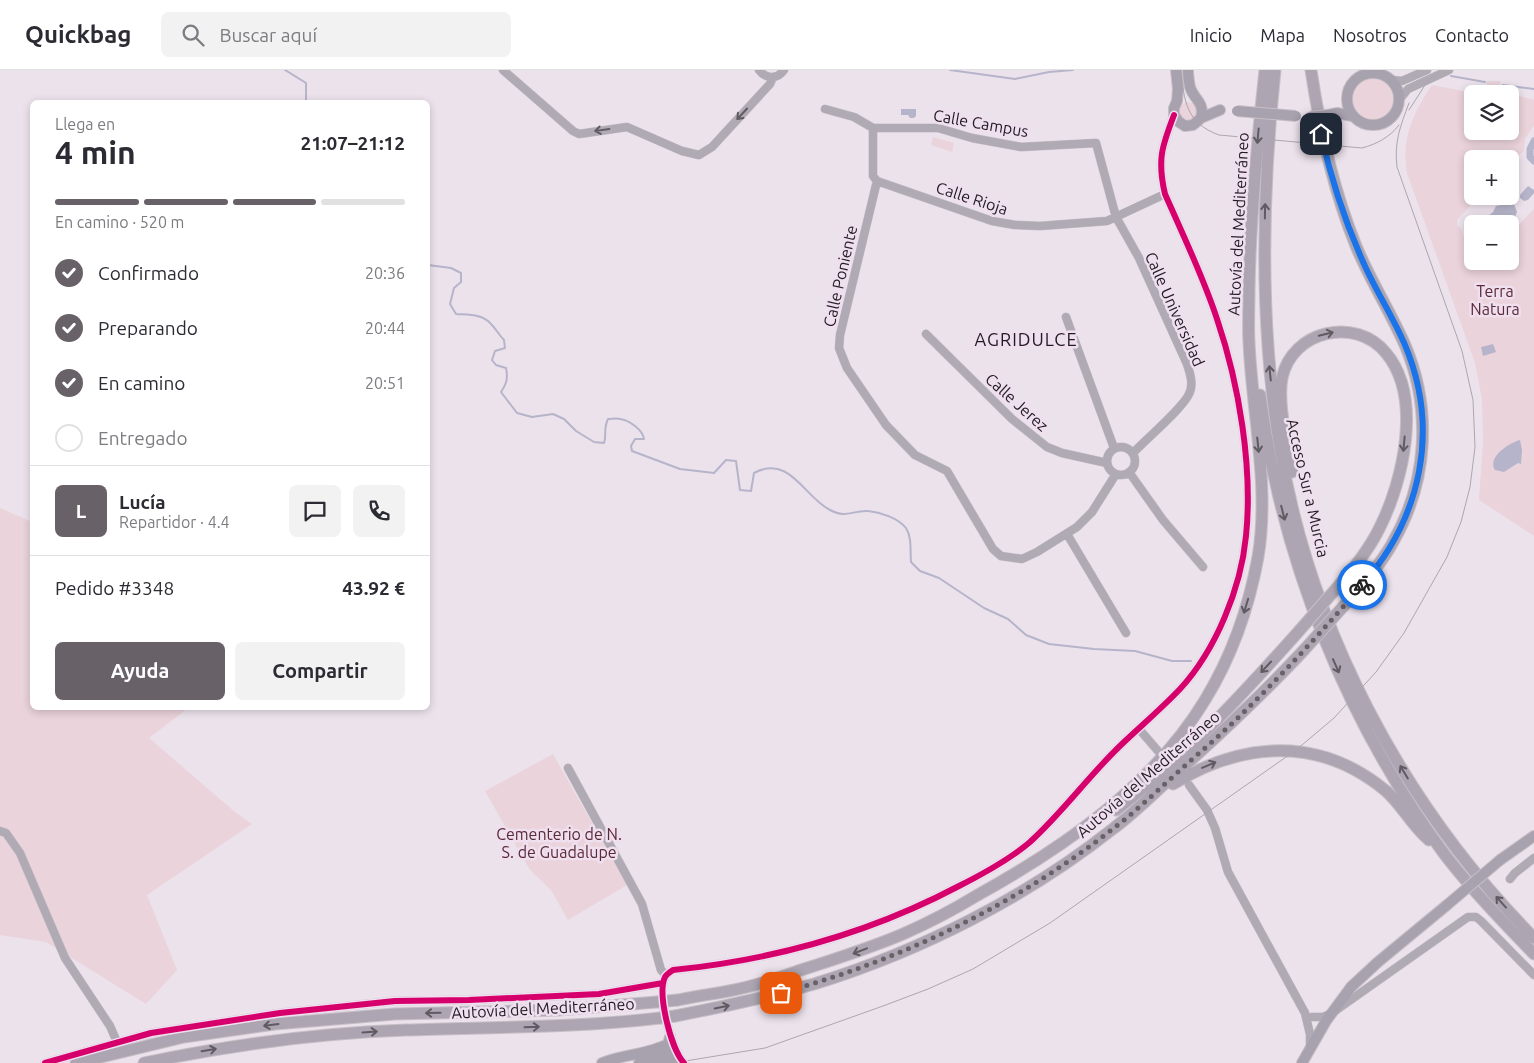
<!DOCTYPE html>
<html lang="es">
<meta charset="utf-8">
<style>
:root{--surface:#fff;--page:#f2f2f3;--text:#2b2b33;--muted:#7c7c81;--line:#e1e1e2;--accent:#686168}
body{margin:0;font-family:Ubuntu,sans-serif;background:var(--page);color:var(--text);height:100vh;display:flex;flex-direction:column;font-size:19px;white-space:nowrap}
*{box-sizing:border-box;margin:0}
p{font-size:16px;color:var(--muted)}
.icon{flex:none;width:28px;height:28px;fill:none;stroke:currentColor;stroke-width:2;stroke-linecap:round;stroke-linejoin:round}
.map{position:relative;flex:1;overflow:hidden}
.side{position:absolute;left:30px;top:30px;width:400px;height:610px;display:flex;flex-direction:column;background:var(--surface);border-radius:8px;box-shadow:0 2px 8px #0003}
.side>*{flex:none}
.controls{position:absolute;left:1464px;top:15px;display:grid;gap:10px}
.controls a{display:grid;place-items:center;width:55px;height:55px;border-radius:8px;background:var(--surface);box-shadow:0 2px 8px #0003;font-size:25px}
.pin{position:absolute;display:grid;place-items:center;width:42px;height:42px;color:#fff;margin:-21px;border-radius:10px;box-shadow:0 2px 8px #0006}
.courier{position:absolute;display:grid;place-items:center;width:50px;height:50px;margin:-25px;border:4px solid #1a73e8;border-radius:50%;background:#fff;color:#222;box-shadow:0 1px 6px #0007}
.overview em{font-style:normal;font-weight:700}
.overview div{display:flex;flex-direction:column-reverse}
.overview{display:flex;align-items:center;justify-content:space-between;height:85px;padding:0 25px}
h1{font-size:32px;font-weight:700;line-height:38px}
.bar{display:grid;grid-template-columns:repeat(4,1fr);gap:8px 5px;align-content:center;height:60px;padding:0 25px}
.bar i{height:6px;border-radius:4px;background:var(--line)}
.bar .active{background:var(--accent)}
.bar p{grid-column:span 4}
.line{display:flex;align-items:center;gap:12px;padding:0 25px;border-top:1px solid var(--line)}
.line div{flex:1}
.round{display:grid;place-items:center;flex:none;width:52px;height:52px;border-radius:8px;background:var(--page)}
ol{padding:0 25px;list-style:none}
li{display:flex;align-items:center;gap:15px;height:55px}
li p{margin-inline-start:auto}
li .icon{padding:5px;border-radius:50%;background:var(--accent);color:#fff;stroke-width:4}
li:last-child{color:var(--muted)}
li i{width:28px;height:28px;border:2px solid var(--line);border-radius:50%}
.cta{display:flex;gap:10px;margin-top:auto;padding:10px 25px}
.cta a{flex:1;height:58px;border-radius:8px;background:var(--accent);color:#fff;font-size:20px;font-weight:700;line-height:58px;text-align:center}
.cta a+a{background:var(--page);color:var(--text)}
header{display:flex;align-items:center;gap:30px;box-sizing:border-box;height:70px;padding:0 25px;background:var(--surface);border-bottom:1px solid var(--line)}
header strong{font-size:24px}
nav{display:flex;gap:28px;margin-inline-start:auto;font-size:18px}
.search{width:350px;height:45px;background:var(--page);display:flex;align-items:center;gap:12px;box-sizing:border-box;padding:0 18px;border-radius:8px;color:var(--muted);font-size:19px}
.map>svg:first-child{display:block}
.green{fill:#ead3da}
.water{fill:#b6b4ca}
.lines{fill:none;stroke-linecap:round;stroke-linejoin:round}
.stream{stroke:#b6b4ca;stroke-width:2}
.canal{stroke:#b6b4ca;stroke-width:7}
.minor-casing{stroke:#c7bfc7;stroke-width:9}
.major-casing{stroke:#c7bfc7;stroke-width:12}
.highway-casing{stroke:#c7bfc7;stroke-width:13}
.minor{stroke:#afaab4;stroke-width:8}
.major{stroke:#a8a1ae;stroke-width:10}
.highway{stroke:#ada6b2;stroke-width:11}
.tram{stroke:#aca6ae;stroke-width:1}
.major-bridge-casing{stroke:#c7bfc7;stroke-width:12;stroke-linecap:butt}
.highway-bridge-casing{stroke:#c7bfc7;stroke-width:13;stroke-linecap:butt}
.major-bridge{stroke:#a8a1ae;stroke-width:10}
.highway-bridge{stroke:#ada6b2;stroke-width:11}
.cycleway-casing{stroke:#efdfef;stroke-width:9}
.cycleway{stroke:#d6006c;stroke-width:6}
.oneway{stroke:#615c63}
.oneway2{stroke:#605a62}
.done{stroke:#686168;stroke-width:5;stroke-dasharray:0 9}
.route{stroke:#1a73e8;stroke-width:6}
.labels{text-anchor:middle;stroke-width:5;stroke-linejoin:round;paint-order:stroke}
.street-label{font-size:16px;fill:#211c21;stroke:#efdfef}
.park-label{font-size:16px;fill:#5a2a36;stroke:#efdfef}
.neighbourhood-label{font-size:18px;letter-spacing:1px;fill:#211c21;stroke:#efdfef}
</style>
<header>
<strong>Quickbag</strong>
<div class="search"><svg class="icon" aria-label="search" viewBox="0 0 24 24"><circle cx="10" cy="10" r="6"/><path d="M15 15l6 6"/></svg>Buscar aquí</div>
<nav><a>Inicio</a><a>Mapa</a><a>Nosotros</a><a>Contacto</a></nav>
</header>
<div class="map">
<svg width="1534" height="993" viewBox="0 0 1534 993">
<rect width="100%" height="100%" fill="#ece2ec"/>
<!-- green -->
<path class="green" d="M1351 29a21 21 0 1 1 42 0a21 21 0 1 1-42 0Z
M1487,11H1500L1501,20C1506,24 1526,27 1534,30V55L1525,69L1524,81L1514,90L1510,91V89H1472V126H1479L1457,150V155L1461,159L1471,186H1472V191H1510V164L1534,139V466L1479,430L1483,373L1482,329L1475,293L1407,103C1401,69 1413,43 1432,15L1479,24H1472V61H1510V24H1481L1487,21Z
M1179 41a9 9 0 1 1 18 0a9 9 0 1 1-18 0Z
M933,67L954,73L952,82L931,75Z
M0,438L32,452V638H188L149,668L235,742L252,754L147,825L177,900L146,934L46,872L0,865Z
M553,684L627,815L568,850L551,820L530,800L485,721Z"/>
<!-- water -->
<path class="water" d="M916,39V46L914,48H910L908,45H901V39Z
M1528,116L1534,120V123L1528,130L1524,131L1520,128V125Z
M1511,133L1514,134L1517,142L1510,159V154H1479L1493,142L1496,136Z
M1493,274L1496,282L1483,286L1481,277Z
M1520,370L1522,380L1521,394L1518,393L1504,402L1495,400C1487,387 1509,373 1520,370Z"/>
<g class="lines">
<!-- stream -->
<path class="stream" d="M285,0L306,13V32
M950,0L1015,9L1049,2L1073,0
M1451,6L1485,12
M1503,15L1534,19
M428,195L451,198L461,203V212L454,218L450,234L456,244C469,245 483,244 491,254C496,259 499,265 504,270L505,278L495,281L492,290L496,295L506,298C508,308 507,313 501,322L517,343L532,347L553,344L564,349L576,361L594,372L604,373C607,364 603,359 608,349C612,349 617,348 620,349C629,350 643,360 644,369H635L631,376L632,381L680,399L714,403L726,390L736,391L740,420L751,421L754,403C790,384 804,427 830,440C847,449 852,440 868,441C880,442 898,448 906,458C912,467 910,481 911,492L920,501L939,508L984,538L1008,549L1026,565L1049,574L1094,579L1135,581L1172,591H1191"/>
<!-- canal -->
<path class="canal" d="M1534,71L1530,79V87L1534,91"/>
<defs>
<path id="minor" d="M503,0L573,61L579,64L627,57L682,81L699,85L712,77L770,14L773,7
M759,0C766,9 777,10 784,0
M1392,10L1402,11L1427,0
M1399,30L1408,19L1449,0
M825,39L854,47L873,58H938L972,68L1021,77L1096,73L1116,147L1139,188L1187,294C1190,303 1194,315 1189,324C1183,338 1145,370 1133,383
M873,58V106L877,111L992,151L1015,155L1040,156L1107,151L1165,124
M877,111L840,265L839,278L847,298L886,355L915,385L947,401L993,479L1001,486L1022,489L1037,482L1077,457L1092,442L1116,404
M1066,247L1114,378
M926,264L1012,349L1047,377L1062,383L1107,393
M1107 391a14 14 0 1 1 28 0a14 14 0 1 1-28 0Z
M1129,402L1163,450L1203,497
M1067,464L1126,563
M1139,659L1158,681
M568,698L642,834L661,900L666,905
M1189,715L1207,740L1215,758L1228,802L1305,943L1310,964V978
M0,761L6,763L20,783L65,888L110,956L117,972
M1510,809L1515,803L1534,788
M1312,947H1323L1332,943L1468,847H1476L1481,851L1534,905
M45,993L151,963L280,943L395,931L469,930L599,924L663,913
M684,993C671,979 657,924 665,907C667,904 670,902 673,900C773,890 870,863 959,816C983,804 1009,790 1030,772C1064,741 1090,704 1123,673C1142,655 1162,638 1180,619C1216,580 1241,518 1246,466C1253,397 1239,314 1217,249C1203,206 1183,165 1165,124C1157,90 1162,76 1174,45"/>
<path id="major" d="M1176,0L1178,19L1177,31L1174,38V45L1179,52L1185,56L1193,55L1201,48L1220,40
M1188,0C1188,6 1189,12 1190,17C1194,30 1205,32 1201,48
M1347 29a26 26 0 1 1 52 0a26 26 0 1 1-52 0Z
M1328,45L1337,43L1352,46
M1500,790L1534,766
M654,983L675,982
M602,993C623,984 648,985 668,974L670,967
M639,993L678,988
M1302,993L1326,951L1351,917L1378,892L1447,835"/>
<path id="highway" d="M1275,0C1262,123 1259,249 1279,372C1309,558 1402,734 1534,868
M1311,0C1320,61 1333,119 1356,176C1370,210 1390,241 1405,275C1432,339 1428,411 1393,472C1382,493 1365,511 1350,529
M1260,325C1282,491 1346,651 1445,785C1472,820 1503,852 1534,884
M1292,402C1288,374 1277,335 1282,308C1292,260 1356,246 1386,283C1423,327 1403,411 1380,457C1370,478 1356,495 1341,513
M1173,714C1243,671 1320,666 1386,721C1402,735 1412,756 1429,770
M1116,740C1184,688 1242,625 1299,561
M678,930C701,925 724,923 747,917C765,913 783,906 801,900C836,889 870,878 903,864C928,853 953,840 976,826C1063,778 1153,716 1205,630C1232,586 1249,537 1258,487C1270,417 1252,343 1249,272C1248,256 1249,238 1249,222C1250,147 1257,74 1265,0
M675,946C722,937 768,927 814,914C921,881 1027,827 1114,758C1134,743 1152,725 1171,708C1217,667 1262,625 1304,580
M76,993L184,967L275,954L395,944L558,940L657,932
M144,993C230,975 318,963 406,960C491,957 575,958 660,948"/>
</defs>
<!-- minor casing -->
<use href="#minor" class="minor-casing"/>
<!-- major casing -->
<use href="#major" class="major-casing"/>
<!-- highway casing -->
<use href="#highway" class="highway-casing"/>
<!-- minor -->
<use href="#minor" class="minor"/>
<!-- major -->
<use href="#major" class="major"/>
<!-- highway -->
<use href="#highway" class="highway"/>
<!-- tram -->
<path class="tram" d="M1181,0C1184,31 1186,53 1219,65L1362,78C1377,74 1390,67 1399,55
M1409,40L1427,12L1442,0
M673,993L765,978L883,936L928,919L973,899L1050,853L1296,680L1334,648L1376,602L1404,563L1447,487L1461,452L1470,417L1475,377L1473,330L1462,281L1397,97C1394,72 1400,57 1409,33"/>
<defs>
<path id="major-bridge" d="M1237,41L1296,46
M1310,47L1328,45
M1447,835L1500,790"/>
<path id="highway-bridge" d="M1299,561L1341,513
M1304,580L1350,529
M657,932L678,930
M660,948L675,946"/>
</defs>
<!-- major-bridge casing -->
<use href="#major-bridge" class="major-bridge-casing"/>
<!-- highway-bridge casing -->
<use href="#highway-bridge" class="highway-bridge-casing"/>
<!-- major-bridge -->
<use href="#major-bridge" class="major-bridge"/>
<!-- highway-bridge -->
<use href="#highway-bridge" class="highway-bridge"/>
<defs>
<path id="cycleway" d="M45,993L151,963L280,943L395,931L469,930L599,924L663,913
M684,993C671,979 657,924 665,907C667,904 670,902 673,900C773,890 870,863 959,816C983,804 1009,790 1030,772C1064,741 1090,704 1123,673C1142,655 1162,638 1180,619C1216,580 1241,518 1246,466C1253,397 1239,314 1217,249C1203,206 1183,165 1165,124C1157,90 1162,76 1174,45"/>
</defs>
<!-- cycleway casing -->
<use href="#cycleway" class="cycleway-casing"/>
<!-- cycleway -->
<use href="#cycleway" class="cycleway"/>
</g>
<!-- one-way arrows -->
<defs><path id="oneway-shaft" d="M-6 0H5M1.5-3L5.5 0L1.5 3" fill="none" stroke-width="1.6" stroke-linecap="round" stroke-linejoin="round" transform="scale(1.25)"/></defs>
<g class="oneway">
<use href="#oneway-shaft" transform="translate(742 44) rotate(133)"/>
<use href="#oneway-shaft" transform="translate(602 60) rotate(172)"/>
</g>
<g class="oneway2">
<use href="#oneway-shaft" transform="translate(1258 66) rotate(95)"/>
<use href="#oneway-shaft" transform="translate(1265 141) rotate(-89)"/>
<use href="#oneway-shaft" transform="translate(1326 264) rotate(-14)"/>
<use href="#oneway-shaft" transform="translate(1270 303) rotate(-96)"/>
<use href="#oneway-shaft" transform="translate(1404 374) rotate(95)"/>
<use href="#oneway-shaft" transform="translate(1258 375) rotate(84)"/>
<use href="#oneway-shaft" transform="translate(1283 443) rotate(76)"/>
<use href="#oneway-shaft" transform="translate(1246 536) rotate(107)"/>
<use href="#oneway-shaft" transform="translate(1336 596) rotate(66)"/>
<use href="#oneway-shaft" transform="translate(1266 597) rotate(133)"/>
<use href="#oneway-shaft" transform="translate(1209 695) rotate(-23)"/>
<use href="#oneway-shaft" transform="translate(1404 702) rotate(-121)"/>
<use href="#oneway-shaft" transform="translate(1501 832) rotate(-132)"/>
<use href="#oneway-shaft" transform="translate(860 881) rotate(159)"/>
<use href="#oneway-shaft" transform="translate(722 937) rotate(-11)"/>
<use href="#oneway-shaft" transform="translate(433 943) rotate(179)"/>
<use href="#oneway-shaft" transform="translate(271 955) rotate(173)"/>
<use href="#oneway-shaft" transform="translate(532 957) rotate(-2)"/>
<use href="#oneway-shaft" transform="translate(370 962) rotate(-4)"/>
<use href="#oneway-shaft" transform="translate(209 980) rotate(-9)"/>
</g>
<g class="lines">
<!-- done -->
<path class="done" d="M781,923C901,890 1016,835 1114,758C1136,741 1156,722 1177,703C1200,682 1224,662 1246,640C1287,600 1325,558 1362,515"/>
<!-- route -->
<path class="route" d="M1321,64C1331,109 1345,152 1364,194C1376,221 1393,247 1405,275C1440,359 1422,447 1362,515"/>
</g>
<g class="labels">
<!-- street labels -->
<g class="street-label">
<text transform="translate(981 53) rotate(10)" y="6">Calle Campus</text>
<text transform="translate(972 128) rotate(18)" y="6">Calle Rioja</text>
<text transform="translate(1238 154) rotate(-87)" y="6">Autovía del Mediterráneo</text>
<text transform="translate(840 206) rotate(-77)" y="6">Calle Poniente</text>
<text transform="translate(1175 239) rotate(66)" y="6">Calle Universidad</text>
<text transform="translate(1017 332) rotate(42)" y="6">Calle Jerez</text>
<text transform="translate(1308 418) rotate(77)" y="6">Acceso Sur a Murcia</text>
<text transform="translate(1148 704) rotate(-41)" y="6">Autovía del Mediterráneo</text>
<text transform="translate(543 938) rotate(-3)" y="6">Autovía del Mediterráneo</text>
</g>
<!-- park labels -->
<g class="park-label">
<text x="1495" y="227">Terra<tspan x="1495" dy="18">Natura</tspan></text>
<text x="559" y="770">Cementerio de N.<tspan x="559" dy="18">S. de Guadalupe</tspan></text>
</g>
<!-- neighbourhood labels -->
<g class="neighbourhood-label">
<text x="1026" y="276">AGRIDULCE</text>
</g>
</g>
</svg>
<div class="controls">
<a><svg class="icon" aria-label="layers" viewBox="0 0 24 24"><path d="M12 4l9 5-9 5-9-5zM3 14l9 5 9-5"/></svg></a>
<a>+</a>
<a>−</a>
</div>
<div class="pin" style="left:781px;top:923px;background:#ea580c"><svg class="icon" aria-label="bag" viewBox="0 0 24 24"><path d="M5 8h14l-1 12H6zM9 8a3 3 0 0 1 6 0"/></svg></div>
<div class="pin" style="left:1321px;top:64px;background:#1f2937"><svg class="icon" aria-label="home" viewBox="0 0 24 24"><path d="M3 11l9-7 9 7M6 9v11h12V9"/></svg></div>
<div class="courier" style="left:1362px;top:515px"><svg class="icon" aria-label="bike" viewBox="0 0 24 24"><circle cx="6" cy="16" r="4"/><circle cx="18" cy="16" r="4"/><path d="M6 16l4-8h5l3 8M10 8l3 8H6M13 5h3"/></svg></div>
<section class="side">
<div class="overview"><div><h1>4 min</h1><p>Llega en</p></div><em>21:07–21:12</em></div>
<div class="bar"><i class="active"></i><i class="active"></i><i class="active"></i><i></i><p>En camino · 520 m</p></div>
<ol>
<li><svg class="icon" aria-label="check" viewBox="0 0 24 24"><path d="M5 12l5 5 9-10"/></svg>Confirmado<p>20:36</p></li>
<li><svg class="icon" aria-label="check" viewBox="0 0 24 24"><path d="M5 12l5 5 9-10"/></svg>Preparando<p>20:44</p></li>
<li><svg class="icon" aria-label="check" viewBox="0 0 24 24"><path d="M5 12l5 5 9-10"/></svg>En camino<p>20:51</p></li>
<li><i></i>Entregado</li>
</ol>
<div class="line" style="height:90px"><b class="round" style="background:var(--accent);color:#fff">L</b><div><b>Lucía</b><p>Repartidor · 4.4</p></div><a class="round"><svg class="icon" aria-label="chat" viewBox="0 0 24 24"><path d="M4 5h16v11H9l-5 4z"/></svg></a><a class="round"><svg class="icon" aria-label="phone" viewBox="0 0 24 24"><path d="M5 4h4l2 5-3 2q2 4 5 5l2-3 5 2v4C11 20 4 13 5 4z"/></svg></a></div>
<div class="line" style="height:65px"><div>Pedido #3348</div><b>43.92 €</b></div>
<div class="cta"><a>Ayuda</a><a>Compartir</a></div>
</section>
</div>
